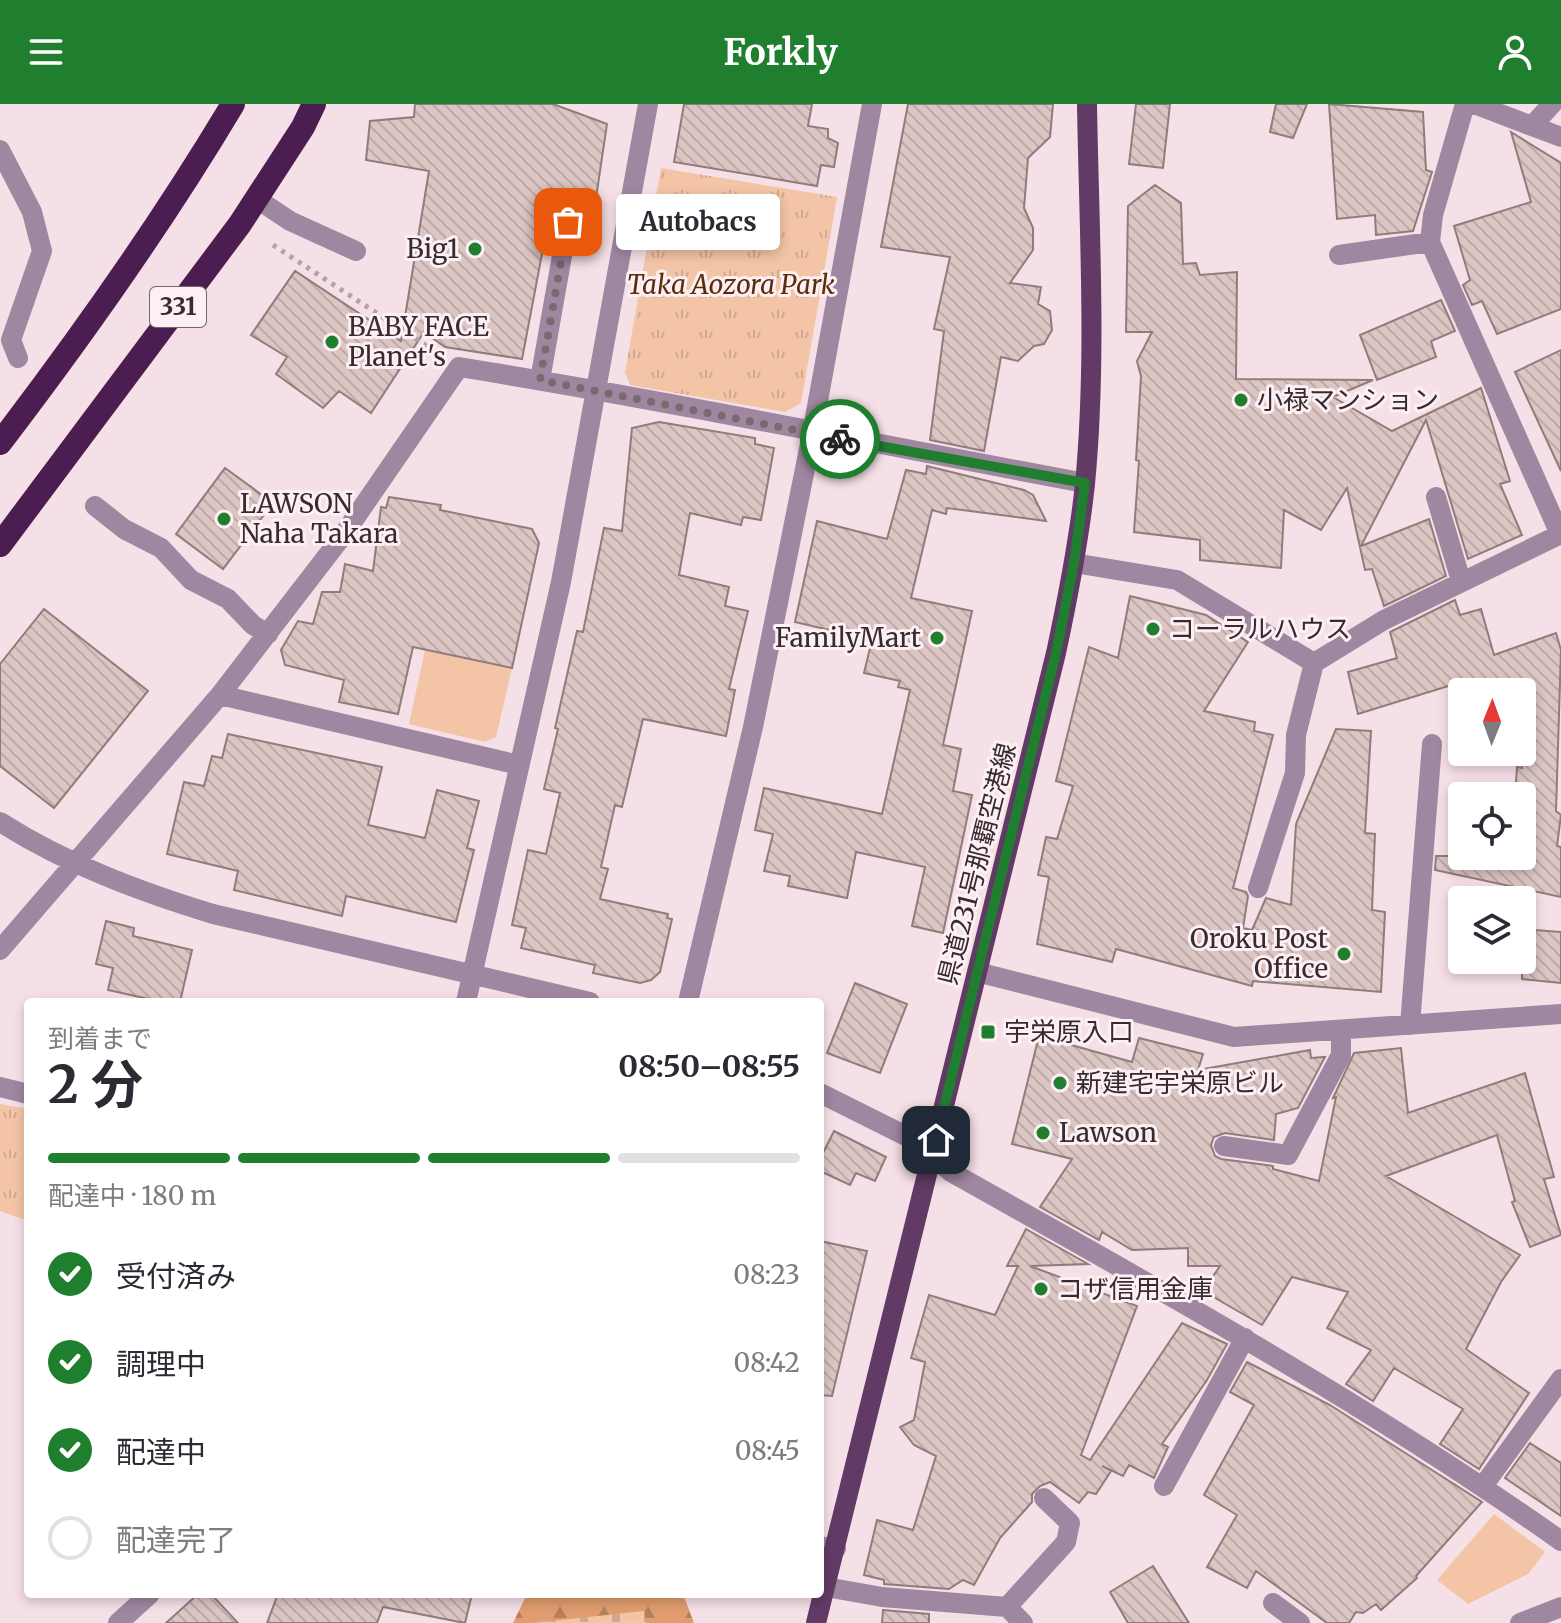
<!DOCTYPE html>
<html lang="ja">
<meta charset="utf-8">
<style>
:root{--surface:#fff;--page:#f2f2f3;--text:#2b2b33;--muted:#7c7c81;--line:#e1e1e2;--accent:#207e2f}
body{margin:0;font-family:Merriweather,"Noto Sans JP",serif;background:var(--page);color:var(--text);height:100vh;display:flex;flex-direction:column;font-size:30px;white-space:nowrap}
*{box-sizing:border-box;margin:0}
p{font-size:26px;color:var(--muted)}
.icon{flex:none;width:44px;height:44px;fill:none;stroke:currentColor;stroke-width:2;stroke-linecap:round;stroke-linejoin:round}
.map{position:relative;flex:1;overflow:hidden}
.drawer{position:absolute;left:24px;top:894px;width:800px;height:600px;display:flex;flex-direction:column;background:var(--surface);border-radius:8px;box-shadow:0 4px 12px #0003}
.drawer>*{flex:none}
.needle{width:52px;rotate:1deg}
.buttons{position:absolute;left:1448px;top:574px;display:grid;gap:16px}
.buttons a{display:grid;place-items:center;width:88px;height:88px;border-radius:8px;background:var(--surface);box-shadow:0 4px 12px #0003;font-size:40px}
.pin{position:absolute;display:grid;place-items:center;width:68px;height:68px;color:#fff;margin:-34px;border-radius:16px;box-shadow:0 4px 12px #0006}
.courier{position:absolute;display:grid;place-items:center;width:80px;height:80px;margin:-40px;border:6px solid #207e2f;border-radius:50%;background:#fff;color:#222;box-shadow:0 2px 10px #0007}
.bubble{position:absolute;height:56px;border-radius:8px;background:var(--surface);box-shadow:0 4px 12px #0003;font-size:26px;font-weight:700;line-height:56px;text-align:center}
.head em{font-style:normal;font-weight:700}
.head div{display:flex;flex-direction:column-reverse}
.head{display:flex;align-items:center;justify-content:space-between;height:136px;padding:0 24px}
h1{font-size:52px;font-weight:700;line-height:60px}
.bar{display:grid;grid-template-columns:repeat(4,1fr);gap:12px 8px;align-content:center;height:96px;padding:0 24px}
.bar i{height:10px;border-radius:6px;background:var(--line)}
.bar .current{background:var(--accent)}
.bar p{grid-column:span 4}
ol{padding:0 24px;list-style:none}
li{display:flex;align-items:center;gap:24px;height:88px}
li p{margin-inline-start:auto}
li .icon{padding:8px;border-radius:50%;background:var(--accent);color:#fff;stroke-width:4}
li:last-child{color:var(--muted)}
li i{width:44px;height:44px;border:4px solid var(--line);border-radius:50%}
header{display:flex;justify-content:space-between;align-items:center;height:104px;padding:0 24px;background:var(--accent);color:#fff;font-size:36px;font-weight:700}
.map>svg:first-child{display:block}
.green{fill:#f3c4a6}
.forest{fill:url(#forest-firs)}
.cemetery{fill:url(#cemetery-stones)}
.park{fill:url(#park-tufts)}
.building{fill:url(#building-back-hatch);stroke:#907c7a;stroke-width:2}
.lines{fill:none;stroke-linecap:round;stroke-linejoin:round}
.path{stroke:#b2a2a7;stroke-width:5;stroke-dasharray:4 6;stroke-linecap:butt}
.minor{stroke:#9f87a1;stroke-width:20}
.major{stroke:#623a66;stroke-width:20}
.highway{stroke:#4b1d50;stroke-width:24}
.done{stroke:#786b6f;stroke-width:8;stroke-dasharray:0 14.4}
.route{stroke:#207e2f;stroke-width:10}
.poi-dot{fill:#207e2f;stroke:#fdeff4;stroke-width:3}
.labels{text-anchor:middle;stroke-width:6;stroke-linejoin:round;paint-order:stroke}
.shield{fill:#fdeff4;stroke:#70666a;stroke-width:2}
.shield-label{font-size:24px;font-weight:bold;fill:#342c2f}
.poi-label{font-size:26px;fill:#342c2f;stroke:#fdeff4;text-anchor:start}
.park-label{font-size:26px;font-style:italic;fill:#592d0a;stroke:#fdeff4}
.street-label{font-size:26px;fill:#342c2f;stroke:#fdeff4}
</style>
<header><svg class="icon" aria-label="menu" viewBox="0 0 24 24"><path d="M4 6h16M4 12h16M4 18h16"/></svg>Forkly<svg class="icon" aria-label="person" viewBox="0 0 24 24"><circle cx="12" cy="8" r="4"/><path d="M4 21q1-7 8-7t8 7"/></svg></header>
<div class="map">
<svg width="1561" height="1519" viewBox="0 0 1561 1519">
<defs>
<pattern id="forest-firs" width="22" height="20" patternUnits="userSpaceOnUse" patternTransform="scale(2)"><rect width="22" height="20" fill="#e19d6f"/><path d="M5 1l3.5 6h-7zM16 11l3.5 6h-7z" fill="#b7805c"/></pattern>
<pattern id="cemetery-stones" width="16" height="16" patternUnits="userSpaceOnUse" patternTransform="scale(2)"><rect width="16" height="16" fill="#f3c4a6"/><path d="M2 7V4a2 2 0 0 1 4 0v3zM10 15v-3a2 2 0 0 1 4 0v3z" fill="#d1a98f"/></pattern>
<pattern id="park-tufts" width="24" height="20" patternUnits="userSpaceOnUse" patternTransform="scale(2)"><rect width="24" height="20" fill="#f3c4a6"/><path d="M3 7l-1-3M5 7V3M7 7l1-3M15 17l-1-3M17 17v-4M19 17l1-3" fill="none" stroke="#d1a98f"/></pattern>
<pattern id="building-back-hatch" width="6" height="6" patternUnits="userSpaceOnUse" patternTransform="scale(2)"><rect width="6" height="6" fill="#dcc6c4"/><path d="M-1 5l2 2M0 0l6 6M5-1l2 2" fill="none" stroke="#bdaaa9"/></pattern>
</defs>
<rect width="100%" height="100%" fill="#f5e0e7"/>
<!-- green -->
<path class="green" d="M425,546L512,564L496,633L485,638L409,620Z
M1494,1410L1545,1448L1528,1470L1468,1500L1437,1476Z"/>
<!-- forest -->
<path class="forest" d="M527,1490H683L694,1519H513Z"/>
<!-- cemetery -->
<path class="cemetery" d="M644,1507L646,1519H532Z"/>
<!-- park -->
<path class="park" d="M661,64L837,93L801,299L785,308L630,281L625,268Z
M0,1000L28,1005V1117L0,1107Z"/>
<!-- building -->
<path class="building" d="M415,0H553L607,20L596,94L554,87L522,255L445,243L424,228L371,309L339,287L323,304L276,270L287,253L251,231L295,167L401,237L429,67L366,56L370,17L414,13Z
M684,0H812L808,22L828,25V34L838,39L834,63L821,61L817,82L674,58Z
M908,0H1053L1050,33L1028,54L1024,104L1033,124V146L1010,179L1041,183L1038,200L1050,207L1052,226L1044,240L1034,242L1018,257L1001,253L984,347L930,336L944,227L934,225L950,153L881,143Z
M1136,0H1170L1163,64L1129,60Z
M1276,0H1307L1293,34L1270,28Z
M1329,0L1423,8L1426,66L1432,68L1413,127L1376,131L1375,111L1337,115Z
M1511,28L1561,59V205L1497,230L1482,197L1472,201L1463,181L1470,176L1454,122L1531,98Z
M1155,81L1181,99L1183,160L1196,159L1200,171L1237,168L1236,275L1373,276L1333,293L1392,327L1481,284L1510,377L1500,380L1522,431L1468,455L1426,316L1361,442L1429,415L1446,472L1384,502L1372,465L1365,466L1347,384L1321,426L1284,406L1281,464L1200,456V436L1134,428L1139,357L1136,356L1141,272L1137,257L1152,228H1126L1128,102Z
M1441,196L1455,227L1431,237L1436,253L1377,276L1360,231Z
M1561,246V367L1515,268Z
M659,318L755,334V340L774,344L761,416L743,413L741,421L690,409L679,471L729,483L725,502L748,507L729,585L735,586L726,632L643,615L622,703L615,701L601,763L608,765L600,795L668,810L667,814L672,815L660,868L651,876L640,879L593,869L595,861L521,844L526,824L512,821L528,746L546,750L560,689L544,685L558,625L555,624L577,527L583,528L604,424L622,427L632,324Z
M927,362L1024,386L1033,391L1046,417L947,404L946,410L932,406L911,494L972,507L943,641L961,645L953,687L972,691L943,829L912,822L925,763L856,748L847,794L788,782L790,772L764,767L773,730L755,726L764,684L882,710L910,586L898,583L900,577L864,569L872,536L795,518L817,417L887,435L906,366L926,370Z
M225,364L273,399L223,465L176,430Z
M389,393L441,401L440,406L532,425L539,439L512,564L413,543L398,610L339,598L344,576L285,561L281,546L298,517L313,520L322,488H340L345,460L373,467L381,403L386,404Z
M1130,492L1206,511L1248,538L1204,607L1255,618L1254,627L1273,631L1233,784L1246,788L1248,792L1243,824L1252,826L1266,794L1291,801L1296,720L1336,625L1371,627L1365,729L1375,730L1372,806L1385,808L1381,888L1253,877L1252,882L1116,845L1112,858L1037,840L1049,773L1038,771L1046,733L1057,735L1073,682L1056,677L1089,543L1118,554Z
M1455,496L1460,511L1481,505L1494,551L1556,529L1561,546L1556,707L1561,711L1557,742L1561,743V793L1435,766L1436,752H1522V692H1515L1517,663L1522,664V578L1484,588H1462V594L1458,579L1358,610L1348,568L1397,554L1390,528Z
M44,505L148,587L54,704L0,662V560Z
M228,630L382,663L368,721L425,734L437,686L479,697L467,744L474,746L456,818L346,792L342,812L234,786L238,767L167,750L184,678L204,682L212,652L222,654Z
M106,817L134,824L133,832L192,846L180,898H162L108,886L113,864L96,860Z
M1522,825L1561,828V879L1522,875Z
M855,879L907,900L880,969L827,949Z
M1039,932L1132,958L1139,934L1203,950L1198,966L1310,946L1311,954L1325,953L1298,1004L1276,1010L1274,1036L1225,1029L1214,1033L1211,1041L1215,1052L1221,1055L1273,1062V1065L1319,1077L1336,993L1333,994L1354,949L1401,944L1408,1009L1525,969L1554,1073L1544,1075L1561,1131L1530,1143L1512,1098L1515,1097L1497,1031L1386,1072L1520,1151L1501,1178L1466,1245L1529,1289L1479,1365L1440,1340L1463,1305L1394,1264L1373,1297L1346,1280L1371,1246L1327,1224L1348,1188L1292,1173L1262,1221L1203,1187L1220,1162H1188V1144L1132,1146L1102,1128L1099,1136L1040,1103L1072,1055L1012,1040Z
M834,1027L886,1053L875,1077L856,1069L850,1081L820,1067V1055Z
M1026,1125L1088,1160L1030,1162L1137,1202L1081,1351L1090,1356L1182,1219L1227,1240L1207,1276L1162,1340L1168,1343L1154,1374L1129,1361L1123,1372L1102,1362L1111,1367L1096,1390L1088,1388L1079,1399L1050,1378L1040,1382L1032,1390V1398L1000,1434L974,1481L963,1476L949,1485L884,1480V1476L864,1471L877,1416L913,1426L936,1352L914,1341L900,1323L914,1316L925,1258L911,1254L929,1191L995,1211L1018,1162H1007Z
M820,1137L867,1147L832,1292L820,1291Z
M1247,1258L1330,1301L1482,1398L1416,1472L1417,1474L1381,1506L1376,1500L1363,1509L1356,1508L1349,1519H1327L1256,1467L1247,1484L1207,1463L1237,1411L1204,1391L1254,1301L1230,1288Z
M1530,1339L1561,1359V1412L1505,1374Z
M1153,1462L1189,1519H1128L1110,1488Z
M198,1490H211L238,1519H166Z
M278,1490H472L465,1519L383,1503L377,1519H267Z
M883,1506L929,1510V1519H882Z"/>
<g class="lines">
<!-- path -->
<path class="path" d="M273,141L439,250"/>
<!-- minor -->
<path class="minor" d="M1465,0L1433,111L1430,138L1560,430
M1474,0L1561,33
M1533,21L1552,0
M0,46L32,108L42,147L11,236L18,254
M257,95L290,117L356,147
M1339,151L1430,138
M540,276L568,118
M1436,393L1461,477
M95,402L124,425L161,444L191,476L228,495L253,521L268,530
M1074,459L1177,476L1314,559
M220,591L519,661
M0,718C66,760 138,787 213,810L590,898
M1258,784L1295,669L1296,631L1314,559L1384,516L1561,430
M0,846L220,591L344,430L459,263C669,297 876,340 1085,379
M977,868L1234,933L1561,910
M466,898L561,478L648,0
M688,898L753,623L812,330L872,0
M1410,921L1432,640
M0,983L28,990
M820,989L908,1033L951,1068C1159,1185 1366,1299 1561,1437
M1224,1042L1288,1051L1341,951V926
M1164,1382L1245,1234
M1483,1382L1561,1275
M820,1442L836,1445
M826,1483L882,1493L1007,1503L1023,1519
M1273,1499L1300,1519
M1007,1503L1066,1438L1070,1419L1044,1394
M118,1519L150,1490
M1520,1519L1561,1503"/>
<!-- major -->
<path class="major" d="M816,1519L1056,549C1068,493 1079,437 1085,380C1097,254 1089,126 1087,0"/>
<!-- highway -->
<path class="highway" d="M0,339C84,229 162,119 233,0
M0,441L240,120L303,23L314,0"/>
</g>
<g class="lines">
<!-- done -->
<path class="done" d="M568,118L540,276L840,335"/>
<!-- route -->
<path class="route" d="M840,335L1085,379L1074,459L1056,549L936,1036"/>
</g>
<!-- markers -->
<g class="poi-dot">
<circle cx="475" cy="145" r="8"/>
<circle cx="332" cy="238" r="8"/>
<circle cx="1241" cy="296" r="8"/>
<circle cx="224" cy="415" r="8"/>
<circle cx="1153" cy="525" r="8"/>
<circle cx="937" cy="534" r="8"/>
<circle cx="1344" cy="850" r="8"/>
<rect x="980" y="920" width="16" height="16" rx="4"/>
<circle cx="1060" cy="979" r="8"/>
<circle cx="1043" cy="1029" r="8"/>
<circle cx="1041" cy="1185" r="8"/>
</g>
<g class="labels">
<!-- shield labels -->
<rect class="shield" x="150" y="183" width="56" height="40" rx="6"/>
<g class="shield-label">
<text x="178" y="211">331</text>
</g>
<!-- poi labels -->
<g class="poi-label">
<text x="459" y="154" text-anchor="end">Big1</text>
<text x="348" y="232">BABY FACE<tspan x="348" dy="30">Planet's</tspan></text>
<text x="1257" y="305">小禄マンション</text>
<text x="240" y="409">LAWSON<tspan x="240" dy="30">Naha Takara</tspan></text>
<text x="1169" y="534">コーラルハウス</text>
<text x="921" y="543" text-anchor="end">FamilyMart</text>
<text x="1328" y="844" text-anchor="end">Oroku Post<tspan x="1328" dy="30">Office</tspan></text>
<text x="1004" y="937">宇栄原入口</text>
<text x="1076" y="988">新建宅宇栄原ビル</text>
<text x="1059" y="1038">Lawson</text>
<text x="1057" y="1194">コザ信用金庫</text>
</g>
<!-- park labels -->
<g class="park-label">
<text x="731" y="190">Taka Aozora Park</text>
</g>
<!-- street labels -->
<g class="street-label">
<text transform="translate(977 760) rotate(-76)" y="9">県道231号那覇空港線</text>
</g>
</g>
</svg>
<div class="buttons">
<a><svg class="needle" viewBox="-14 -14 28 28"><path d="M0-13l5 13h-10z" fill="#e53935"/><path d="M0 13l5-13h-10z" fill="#7c7c81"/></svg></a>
<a><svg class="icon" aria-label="locate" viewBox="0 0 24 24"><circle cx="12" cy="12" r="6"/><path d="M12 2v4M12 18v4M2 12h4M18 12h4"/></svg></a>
<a><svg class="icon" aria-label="layers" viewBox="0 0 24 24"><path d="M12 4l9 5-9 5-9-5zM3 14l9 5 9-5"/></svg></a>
</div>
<div class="pin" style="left:568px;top:118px;background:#ea580c"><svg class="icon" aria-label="bag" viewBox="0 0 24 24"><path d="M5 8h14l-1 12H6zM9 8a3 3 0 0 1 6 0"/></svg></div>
<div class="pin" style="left:936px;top:1036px;background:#1f2937"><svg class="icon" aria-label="home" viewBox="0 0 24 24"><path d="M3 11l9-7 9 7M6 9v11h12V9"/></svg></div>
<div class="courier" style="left:840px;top:335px"><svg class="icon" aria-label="bike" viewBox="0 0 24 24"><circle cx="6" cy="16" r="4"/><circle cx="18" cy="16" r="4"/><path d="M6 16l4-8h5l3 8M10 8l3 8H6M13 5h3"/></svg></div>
<div class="bubble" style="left:616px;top:90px;width:164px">Autobacs</div>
<section class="drawer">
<div class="head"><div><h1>2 分</h1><p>到着まで</p></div><em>08:50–08:55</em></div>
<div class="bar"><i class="current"></i><i class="current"></i><i class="current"></i><i></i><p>配達中 · 180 m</p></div>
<ol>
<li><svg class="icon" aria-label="check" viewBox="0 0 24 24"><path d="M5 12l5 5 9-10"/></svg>受付済み<p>08:23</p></li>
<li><svg class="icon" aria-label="check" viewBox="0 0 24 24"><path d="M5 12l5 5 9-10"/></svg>調理中<p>08:42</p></li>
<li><svg class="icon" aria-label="check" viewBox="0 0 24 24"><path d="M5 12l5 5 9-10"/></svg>配達中<p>08:45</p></li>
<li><i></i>配達完了</li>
</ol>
</section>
</div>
